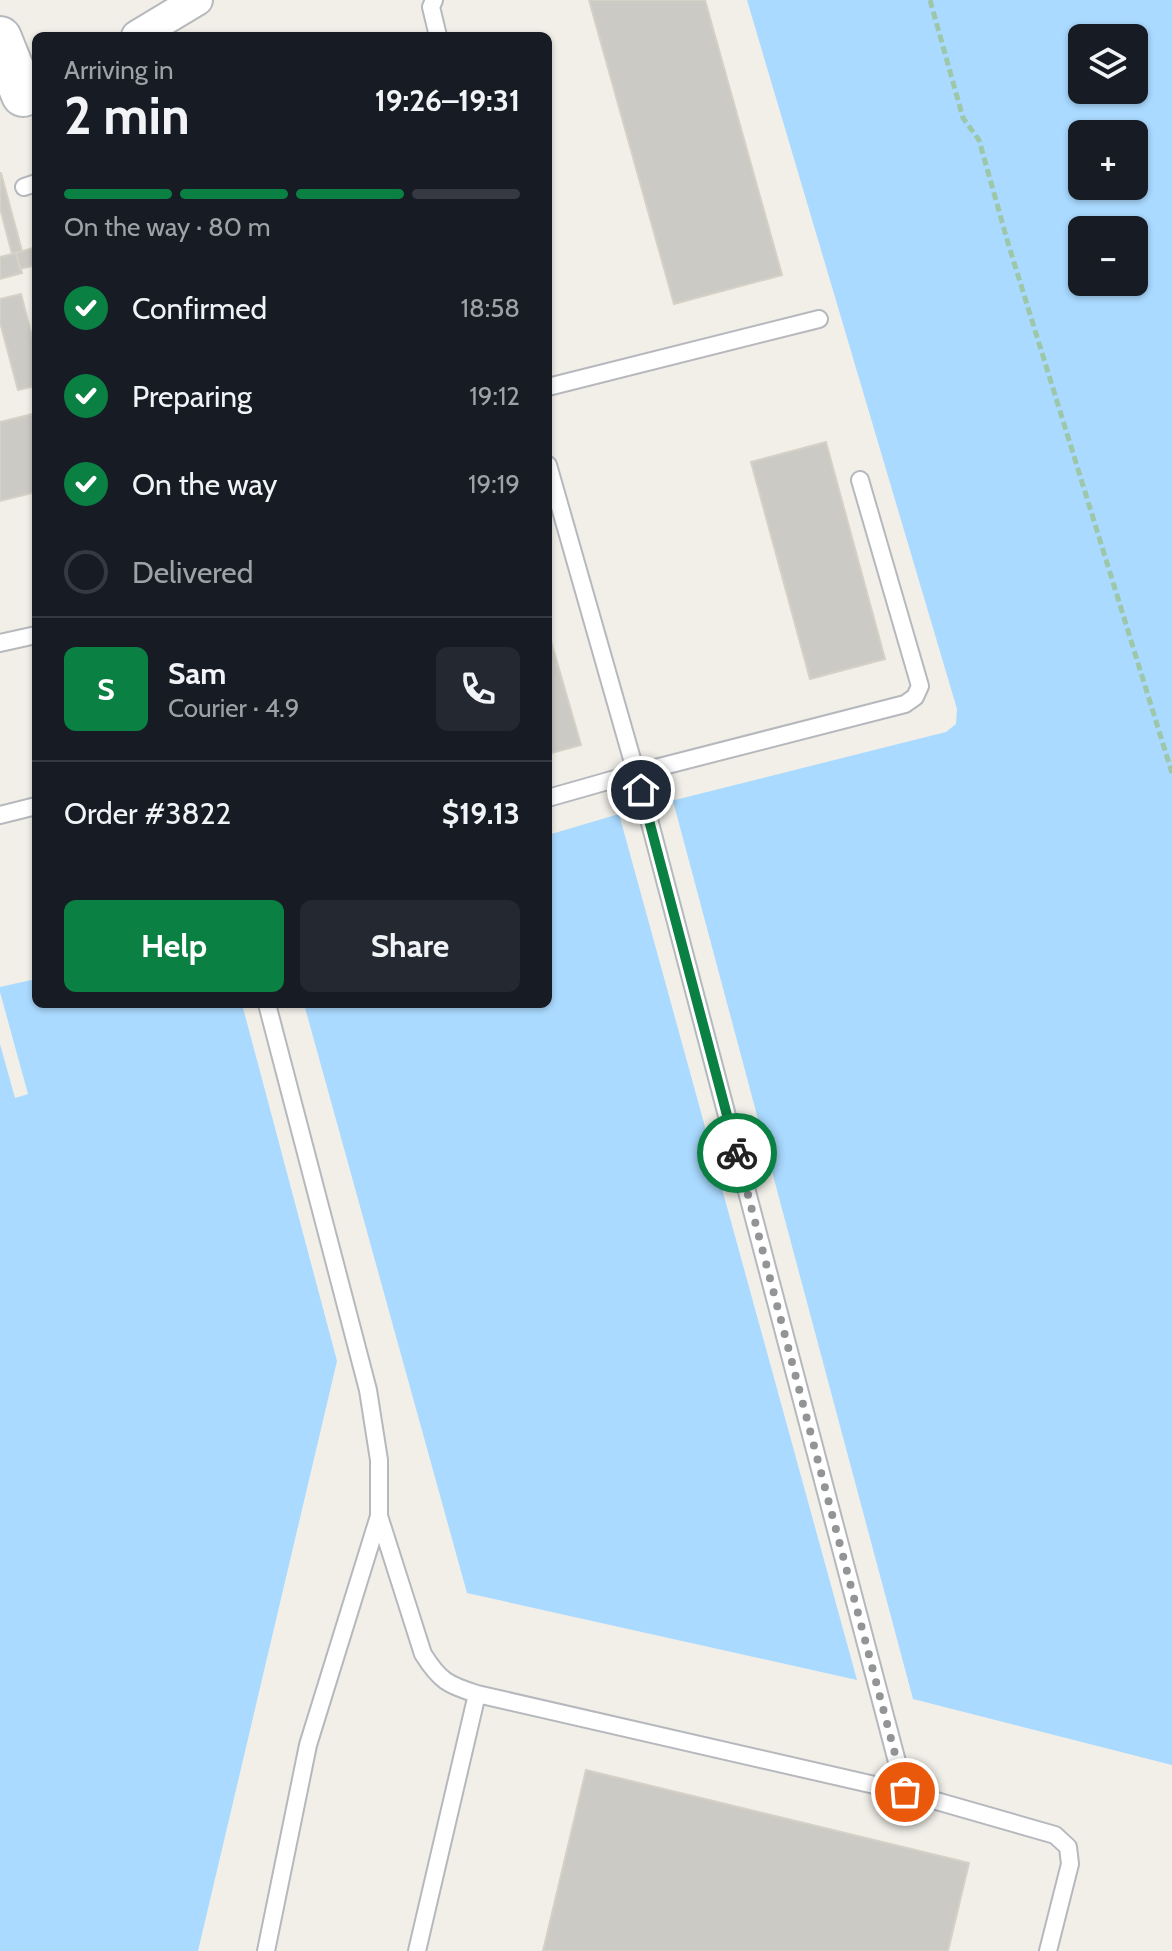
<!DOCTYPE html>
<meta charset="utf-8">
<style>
:root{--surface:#171b24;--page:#242831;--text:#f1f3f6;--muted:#9ea1a6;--line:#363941;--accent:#0b8043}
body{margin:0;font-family:Cabin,sans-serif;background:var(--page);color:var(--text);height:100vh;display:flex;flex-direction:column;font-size:30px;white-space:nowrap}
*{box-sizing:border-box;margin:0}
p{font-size:26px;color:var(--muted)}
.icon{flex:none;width:44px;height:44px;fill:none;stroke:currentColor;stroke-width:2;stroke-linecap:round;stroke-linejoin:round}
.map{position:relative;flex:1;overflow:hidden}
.side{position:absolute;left:32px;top:32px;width:520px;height:976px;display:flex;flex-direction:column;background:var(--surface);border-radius:12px;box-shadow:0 2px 6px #0004}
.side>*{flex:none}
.buttons{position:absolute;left:1068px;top:24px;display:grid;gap:16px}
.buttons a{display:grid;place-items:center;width:80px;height:80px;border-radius:12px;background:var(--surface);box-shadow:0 2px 6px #0004;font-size:40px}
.pin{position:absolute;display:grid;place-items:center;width:68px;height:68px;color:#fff;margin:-34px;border:4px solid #fff;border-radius:50%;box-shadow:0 2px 8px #0007}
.courier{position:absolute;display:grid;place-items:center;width:80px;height:80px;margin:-40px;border:6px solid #0b8043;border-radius:50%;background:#fff;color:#222;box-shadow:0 2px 10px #0007}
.headline em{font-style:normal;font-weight:800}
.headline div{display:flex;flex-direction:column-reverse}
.headline{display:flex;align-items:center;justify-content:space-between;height:136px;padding:0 32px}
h1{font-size:52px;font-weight:800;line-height:60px}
.bar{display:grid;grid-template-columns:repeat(4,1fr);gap:12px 8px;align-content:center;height:96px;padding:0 32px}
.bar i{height:10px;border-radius:6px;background:var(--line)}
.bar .selected{background:var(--accent)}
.bar p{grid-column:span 4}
.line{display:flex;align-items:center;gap:20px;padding:0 32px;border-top:2px solid var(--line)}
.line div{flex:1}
.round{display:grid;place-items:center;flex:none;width:84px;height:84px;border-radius:12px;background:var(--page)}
ol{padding:0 32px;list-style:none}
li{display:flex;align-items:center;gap:24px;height:88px}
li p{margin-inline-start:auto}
li .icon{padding:8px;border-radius:50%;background:var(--accent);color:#fff;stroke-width:4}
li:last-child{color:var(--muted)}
li i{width:44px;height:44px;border:4px solid var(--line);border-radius:50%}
.cta{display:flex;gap:16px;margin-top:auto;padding:16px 32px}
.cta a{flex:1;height:92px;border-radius:12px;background:var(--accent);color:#fff;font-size:32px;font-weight:800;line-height:92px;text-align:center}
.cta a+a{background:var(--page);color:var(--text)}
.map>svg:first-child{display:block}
.water{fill:#aadaff;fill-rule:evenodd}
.pier{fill:#f1efe8}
.building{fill:#cccac5;stroke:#d6d1c6;stroke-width:2}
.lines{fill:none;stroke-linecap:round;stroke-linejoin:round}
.lane-casing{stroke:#b5b8bc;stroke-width:20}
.street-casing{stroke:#b5b8bc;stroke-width:34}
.secondary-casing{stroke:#b6babf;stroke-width:46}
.path{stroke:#9cc7a9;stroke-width:5;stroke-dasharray:8 4;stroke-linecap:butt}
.lane{stroke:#fff;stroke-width:16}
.street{stroke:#fff;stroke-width:30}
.secondary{stroke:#fff;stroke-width:42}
.done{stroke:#929495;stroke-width:8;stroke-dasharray:0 14.4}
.route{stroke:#0b8043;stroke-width:10}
</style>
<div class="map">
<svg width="1172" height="1951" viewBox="0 0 1172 1951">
<rect width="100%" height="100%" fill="#f1efe8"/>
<!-- water -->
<path class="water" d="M747,0H1172V1951H0V987L36,979V1004H548V835L619,814L946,732L956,724L957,709ZM1082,38H1134V90H1082ZM1082,134H1134V186H1082ZM1082,230H1134V282H1082Z"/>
<!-- pier -->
<path class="pier" d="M673,801L913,1699L1172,1765V1951H198L337,1361L242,1004H304L467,1593L857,1680L619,814Z
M0,992L28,1094L15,1098L0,1044Z"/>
<!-- building -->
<path class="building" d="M589,0H705L782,275L674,304Z
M0,173H1L22,251L12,254L0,208Z
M36,247V265L20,269L16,253Z
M16,253L22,273L0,279V257Z
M21,294L36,352V386L18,390L0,322V299Z
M36,413V492L0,501V422Z
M826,442L885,659L810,679L751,462Z
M548,631L581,745L548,754Z
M586,1770L969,1863L948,1951H543Z"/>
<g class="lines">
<defs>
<path id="lane" d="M434,0L431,7L438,36
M24,187L36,183
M548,387L819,319
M548,465L646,808L905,1792
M0,643L36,635
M548,798L636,773L905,704L915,697L920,686L860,480
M0,815L36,806
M267,1004L368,1390L379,1460V1516L423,1654C440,1681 448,1685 477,1694L905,1792L1055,1835L1068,1847L1070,1864L1048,1951
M266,1951L308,1745L379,1516
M417,1951L477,1694"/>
<path id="street" d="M137,36L197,0"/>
<path id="secondary" d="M0,38L23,95"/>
</defs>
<!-- lane casing -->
<use href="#lane" class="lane-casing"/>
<!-- street casing -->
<use href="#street" class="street-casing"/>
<!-- secondary casing -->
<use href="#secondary" class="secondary-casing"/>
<!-- path -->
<path class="path" d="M930,0L963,118L979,140L1008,243L1172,773"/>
<!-- lane -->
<use href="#lane" class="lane"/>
<!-- street -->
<use href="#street" class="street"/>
<!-- secondary -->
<use href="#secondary" class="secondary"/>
</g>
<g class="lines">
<!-- done -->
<path class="done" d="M737,1153L905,1792"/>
<!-- route -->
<path class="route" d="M641,790L737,1153"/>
</g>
</svg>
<div class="buttons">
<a><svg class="icon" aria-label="layers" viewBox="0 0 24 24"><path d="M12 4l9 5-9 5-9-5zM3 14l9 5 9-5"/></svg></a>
<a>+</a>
<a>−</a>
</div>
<div class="pin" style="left:905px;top:1792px;background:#ea580c"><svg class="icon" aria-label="bag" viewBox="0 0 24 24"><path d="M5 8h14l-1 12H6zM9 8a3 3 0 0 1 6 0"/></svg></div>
<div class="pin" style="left:641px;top:790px;background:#1f2937"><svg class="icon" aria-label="home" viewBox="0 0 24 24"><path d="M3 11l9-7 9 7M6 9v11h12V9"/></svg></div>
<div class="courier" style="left:737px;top:1153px"><svg class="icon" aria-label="bike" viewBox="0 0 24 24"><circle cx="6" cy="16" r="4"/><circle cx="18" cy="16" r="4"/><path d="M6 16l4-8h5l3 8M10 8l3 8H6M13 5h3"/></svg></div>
<section class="side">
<div class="headline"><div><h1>2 min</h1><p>Arriving in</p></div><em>19:26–19:31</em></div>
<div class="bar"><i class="selected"></i><i class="selected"></i><i class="selected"></i><i></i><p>On the way · 80 m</p></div>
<ol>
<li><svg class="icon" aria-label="check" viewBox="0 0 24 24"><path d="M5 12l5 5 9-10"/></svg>Confirmed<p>18:58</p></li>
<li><svg class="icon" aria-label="check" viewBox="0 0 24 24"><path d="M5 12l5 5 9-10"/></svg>Preparing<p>19:12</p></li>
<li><svg class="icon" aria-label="check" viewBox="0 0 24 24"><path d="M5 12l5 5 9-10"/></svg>On the way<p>19:19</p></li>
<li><i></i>Delivered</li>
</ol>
<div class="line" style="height:144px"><b class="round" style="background:var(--accent);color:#fff">S</b><div><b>Sam</b><p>Courier · 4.9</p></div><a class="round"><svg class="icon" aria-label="phone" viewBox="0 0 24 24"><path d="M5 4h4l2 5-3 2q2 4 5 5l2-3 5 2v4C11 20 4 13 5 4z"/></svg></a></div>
<div class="line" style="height:104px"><div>Order #3822</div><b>$19.13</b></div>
<div class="cta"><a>Help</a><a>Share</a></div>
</section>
</div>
